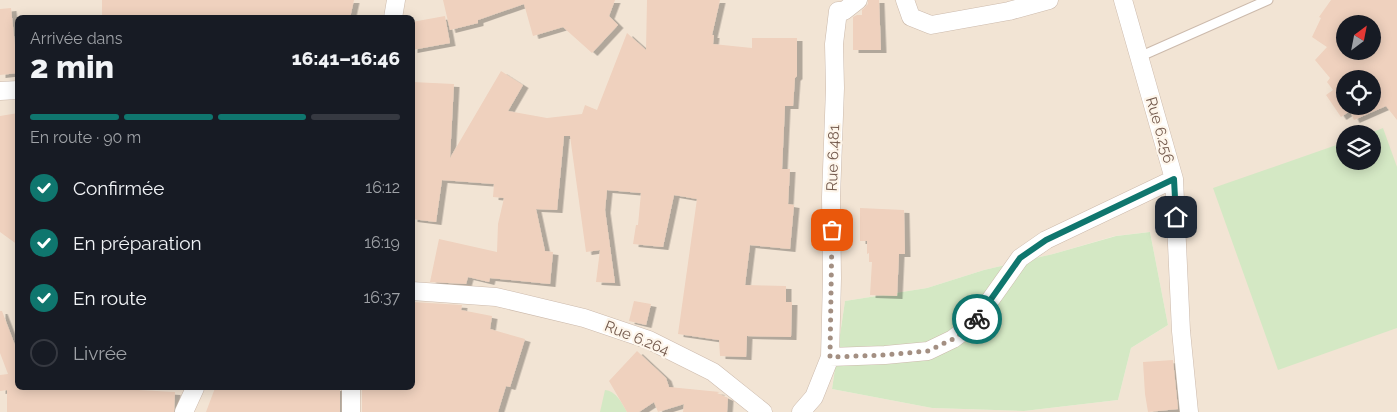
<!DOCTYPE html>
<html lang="fr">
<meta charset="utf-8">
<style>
:root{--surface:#171b24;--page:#242831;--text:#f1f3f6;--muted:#9ea1a6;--line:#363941;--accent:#0f766e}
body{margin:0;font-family:Raleway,sans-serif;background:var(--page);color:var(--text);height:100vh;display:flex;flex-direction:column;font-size:19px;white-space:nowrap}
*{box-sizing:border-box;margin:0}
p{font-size:16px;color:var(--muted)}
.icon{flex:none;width:28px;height:28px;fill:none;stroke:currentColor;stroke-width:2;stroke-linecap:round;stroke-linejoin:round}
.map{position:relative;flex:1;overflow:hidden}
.sheet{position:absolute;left:15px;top:15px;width:400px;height:375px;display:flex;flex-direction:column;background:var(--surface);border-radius:8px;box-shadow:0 2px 12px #0003}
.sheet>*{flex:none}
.needle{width:32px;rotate:32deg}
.buttons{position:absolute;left:1336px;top:15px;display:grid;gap:10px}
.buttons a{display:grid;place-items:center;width:45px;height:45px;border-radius:50%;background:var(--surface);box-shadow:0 2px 12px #0003;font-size:25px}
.pin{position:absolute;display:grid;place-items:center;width:42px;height:42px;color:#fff;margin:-21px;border-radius:10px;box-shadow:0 2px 8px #0006}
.courier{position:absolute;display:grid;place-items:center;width:50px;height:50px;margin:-25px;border:4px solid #0f766e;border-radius:50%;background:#fff;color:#222;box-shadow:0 1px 6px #0007}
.headline em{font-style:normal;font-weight:800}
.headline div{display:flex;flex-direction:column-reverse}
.headline{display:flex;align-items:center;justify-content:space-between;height:85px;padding:0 15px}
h1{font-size:32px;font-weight:800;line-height:38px}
.bar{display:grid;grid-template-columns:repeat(4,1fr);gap:8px 5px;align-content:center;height:60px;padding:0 15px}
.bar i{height:6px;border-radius:4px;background:var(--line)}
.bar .selected{background:var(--accent)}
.bar p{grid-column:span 4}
ol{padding:0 15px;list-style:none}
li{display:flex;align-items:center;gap:15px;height:55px}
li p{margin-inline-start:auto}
li .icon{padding:5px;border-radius:50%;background:var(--accent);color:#fff;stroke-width:4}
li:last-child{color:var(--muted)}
li i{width:28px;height:28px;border:2px solid var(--line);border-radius:50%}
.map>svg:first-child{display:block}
.residential{fill:#f2e4d4;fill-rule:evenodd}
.green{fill:#d4e8c4}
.building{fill:#efd1be;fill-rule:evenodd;filter:url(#shadow)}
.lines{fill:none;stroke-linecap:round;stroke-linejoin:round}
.lane-casing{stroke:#ccbaac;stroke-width:11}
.street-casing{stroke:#ccbaac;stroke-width:19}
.lane{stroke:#fff;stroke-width:9}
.street{stroke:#fff;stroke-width:18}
.done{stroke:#a38f82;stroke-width:5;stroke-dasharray:0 9}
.route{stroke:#0f766e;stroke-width:6}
.labels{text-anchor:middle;stroke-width:4.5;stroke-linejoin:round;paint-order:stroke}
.street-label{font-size:15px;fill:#73594c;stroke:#fef6eb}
</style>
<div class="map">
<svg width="1397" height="412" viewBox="0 0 1397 412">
<defs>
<filter id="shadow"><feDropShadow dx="5.5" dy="3" stdDeviation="0" flood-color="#0004"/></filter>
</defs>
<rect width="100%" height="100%" fill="#fbf2e5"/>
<!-- residential -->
<path class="residential" d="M0,0H1397V412H0ZM18,18H412V388H18ZM1345,24H1372V51H1345ZM1345,79H1372V106H1345ZM1345,134H1372V161H1345ZM1150,232L1168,325L1131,348L1118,400L1024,411L932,408L832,389L845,301L927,288L984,270L1053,254L1115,236Z"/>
<!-- green -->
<path class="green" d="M1383,128L1397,167V328L1278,370L1213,188L1345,142V161H1372V134H1368Z
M1150,232L1168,325L1131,348L1118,400L1024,411L932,408L832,389L845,301L927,288L984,270L1053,254L1116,236Z
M605,390C616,391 622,403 627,412H600Z"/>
<!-- building -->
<path class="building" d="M102,0H354L350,18L102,16Z
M443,0H615L609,16L618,25L592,53L563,27L533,36L524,4L478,20V23L450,30Z
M647,0H720L712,35H714L713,44L752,48V38H797V76L795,78L793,106H785L782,169H790L788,204L794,205L790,249L750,245L745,285L786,286V302H792L791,337L747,336L746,357L720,356L719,340L678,334L697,199L674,195L663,247L633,244L636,225H638L641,193L607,190L605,210L615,283L596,282L600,250L586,252L570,136H564L557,210L536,209L545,251L553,252L550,284L490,278L489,282L468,277L466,284L430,282L439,239L497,252L498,224L504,198L493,197L494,184L442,180L436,222L412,219V82L454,84L450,158L501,71L523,85L508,111L547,118L582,114L585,105L597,110L627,33L646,50Z
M868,0H879L881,50H853V17L857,15H862V10L868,4Z
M1331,0H1397V120L1386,106L1354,120L1350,111L1341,117L1326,95L1333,90L1327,82L1330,78L1315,60L1327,47L1312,37L1321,18L1319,17ZM1345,24H1372V51H1345ZM1345,79H1372V106H1345Z
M11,8L18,73L0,75V9Z
M445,16L450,43L412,50V22Z
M18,113V245L0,232V116Z
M860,208L904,210L905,254H899L897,296L870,295L872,262H869V253L867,254V241H860Z
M634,301L651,304L646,325L629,321Z
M412,302L462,305L461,310L492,316L490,329L525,339L510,387L506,386L498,412H362V388H412Z
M0,311H2L18,353V388H102L175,392L174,412H7V390L0,391V375L8,374L0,353Z
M637,351L666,378L669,387L720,392L717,393L728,398L727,412H683L684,404L658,412L654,402L639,412H627L609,381Z
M1173,360L1178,409L1148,412L1145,394L1143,362Z
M215,388H340V412H206Z"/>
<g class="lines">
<defs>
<path id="lane" d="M1139,57L1268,0"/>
<path id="street" d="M905,0L911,17L931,25L1009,11L1049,0
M1123,0L1174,179L1181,331L1189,412
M393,18L396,0
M0,91L18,90
M412,291L496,297L584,318L649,340L713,372L763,412
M830,357L885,355L928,351L953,339L974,323L1020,258L1046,240L1174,179
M184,412L195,388
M351,412V388
M801,412L814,397L830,357L832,278L831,197L835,88L834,44L838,11H844L858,0"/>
</defs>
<!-- lane casing -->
<use href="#lane" class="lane-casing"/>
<!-- street casing -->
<use href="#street" class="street-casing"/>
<!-- lane -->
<use href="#lane" class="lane"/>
<!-- street -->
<use href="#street" class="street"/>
</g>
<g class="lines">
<!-- done -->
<path class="done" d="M832,230L830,357L885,355L928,351L953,339L974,324L977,319"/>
<!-- route -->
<path class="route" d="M977,319L1020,258L1046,240L1174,179L1176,217"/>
</g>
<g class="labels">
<!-- street labels -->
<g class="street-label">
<text transform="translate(1160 130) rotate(74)" y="5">Rue 6.256</text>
<text transform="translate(833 158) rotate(-88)" y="5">Rue 6.481</text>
<text transform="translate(637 338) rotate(22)" y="5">Rue 6.264</text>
</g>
</g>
</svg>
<div class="buttons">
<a><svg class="needle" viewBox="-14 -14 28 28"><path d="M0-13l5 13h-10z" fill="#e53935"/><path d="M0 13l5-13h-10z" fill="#9ea1a6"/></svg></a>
<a><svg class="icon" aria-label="locate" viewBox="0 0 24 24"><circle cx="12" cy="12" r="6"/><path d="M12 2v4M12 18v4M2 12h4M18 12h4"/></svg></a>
<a><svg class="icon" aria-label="layers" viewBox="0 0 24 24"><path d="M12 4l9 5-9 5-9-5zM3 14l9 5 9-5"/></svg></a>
</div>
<div class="pin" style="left:832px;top:230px;background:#ea580c"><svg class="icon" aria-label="bag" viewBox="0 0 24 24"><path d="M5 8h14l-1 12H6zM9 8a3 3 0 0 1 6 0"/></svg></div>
<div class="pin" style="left:1176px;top:217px;background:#1f2937"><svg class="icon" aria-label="home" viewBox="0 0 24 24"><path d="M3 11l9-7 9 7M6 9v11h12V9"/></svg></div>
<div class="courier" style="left:977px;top:319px"><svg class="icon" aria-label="bike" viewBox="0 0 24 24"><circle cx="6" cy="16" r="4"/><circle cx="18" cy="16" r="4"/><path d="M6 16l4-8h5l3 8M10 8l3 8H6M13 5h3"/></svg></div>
<section class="sheet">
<div class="headline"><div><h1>2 min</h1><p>Arrivée dans</p></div><em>16:41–16:46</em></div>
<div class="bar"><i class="selected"></i><i class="selected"></i><i class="selected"></i><i></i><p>En route · 90 m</p></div>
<ol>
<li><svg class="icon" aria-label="check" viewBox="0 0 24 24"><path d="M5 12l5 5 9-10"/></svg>Confirmée<p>16:12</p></li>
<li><svg class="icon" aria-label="check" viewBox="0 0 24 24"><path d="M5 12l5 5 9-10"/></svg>En préparation<p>16:19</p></li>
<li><svg class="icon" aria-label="check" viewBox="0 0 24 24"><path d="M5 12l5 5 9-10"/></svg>En route<p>16:37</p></li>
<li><i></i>Livrée</li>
</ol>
</section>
</div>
